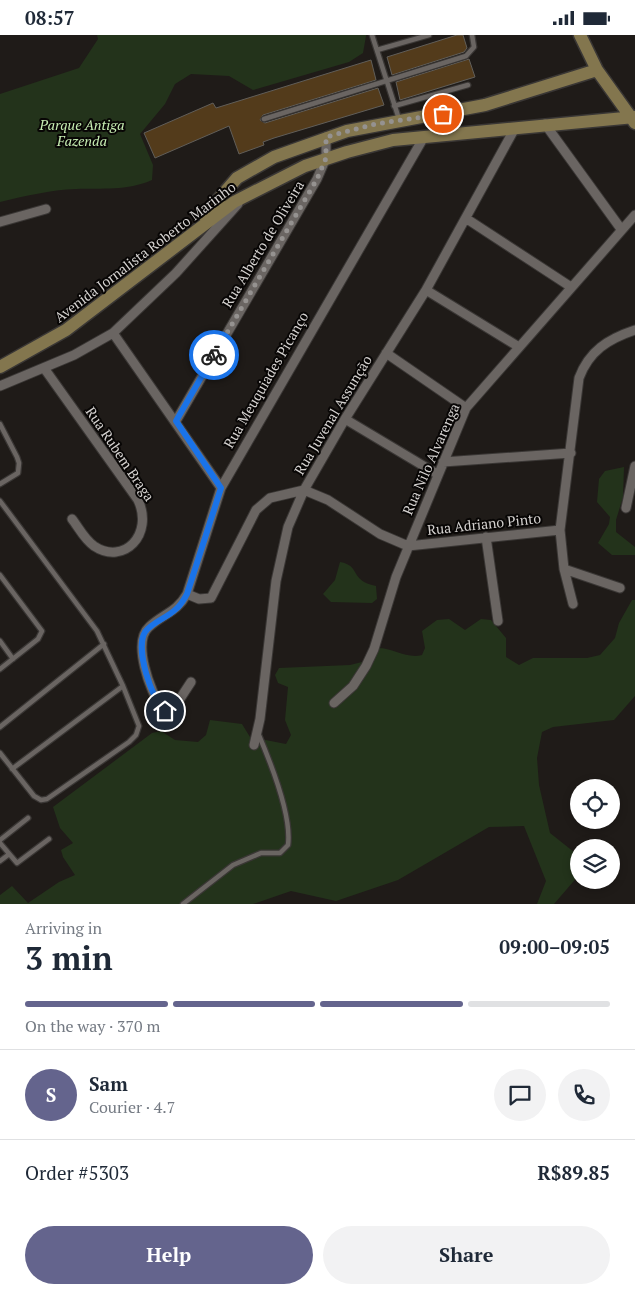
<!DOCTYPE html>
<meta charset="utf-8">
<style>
:root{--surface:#fff;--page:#f2f2f3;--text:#1f2937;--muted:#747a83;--line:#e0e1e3;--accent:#64648d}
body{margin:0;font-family:"PT Serif",serif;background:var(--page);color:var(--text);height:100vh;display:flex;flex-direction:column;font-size:19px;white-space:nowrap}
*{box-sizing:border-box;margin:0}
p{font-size:16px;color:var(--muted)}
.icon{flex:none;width:28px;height:28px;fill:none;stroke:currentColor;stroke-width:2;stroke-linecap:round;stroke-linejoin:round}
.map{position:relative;height:869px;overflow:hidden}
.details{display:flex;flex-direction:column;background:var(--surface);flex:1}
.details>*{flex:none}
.tools{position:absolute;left:570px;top:744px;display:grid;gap:10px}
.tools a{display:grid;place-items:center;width:50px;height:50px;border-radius:50%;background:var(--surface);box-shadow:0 2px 8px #0003;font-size:25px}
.pin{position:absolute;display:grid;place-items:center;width:42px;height:42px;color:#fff;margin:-21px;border:2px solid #fff;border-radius:50%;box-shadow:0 1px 5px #0007}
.courier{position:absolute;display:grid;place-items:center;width:50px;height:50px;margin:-25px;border:4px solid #1a73e8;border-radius:50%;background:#fff;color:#222;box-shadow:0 1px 6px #0007}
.headline em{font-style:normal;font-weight:700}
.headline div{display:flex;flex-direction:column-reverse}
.headline{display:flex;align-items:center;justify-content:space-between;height:85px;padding:0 25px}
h1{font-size:32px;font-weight:700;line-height:38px}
.bar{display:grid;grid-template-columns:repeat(4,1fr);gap:8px 5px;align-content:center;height:60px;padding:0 25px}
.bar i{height:6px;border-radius:4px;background:var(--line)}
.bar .on{background:var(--accent)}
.bar p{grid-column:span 4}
.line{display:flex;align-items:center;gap:12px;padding:0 25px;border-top:1px solid var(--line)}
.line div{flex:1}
.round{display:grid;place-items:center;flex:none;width:52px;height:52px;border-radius:26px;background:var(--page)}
.button{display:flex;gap:10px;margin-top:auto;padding:10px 25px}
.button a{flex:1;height:58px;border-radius:30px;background:var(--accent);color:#fff;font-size:20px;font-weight:700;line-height:58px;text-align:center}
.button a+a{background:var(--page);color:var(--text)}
.status{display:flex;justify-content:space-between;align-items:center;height:35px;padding:0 25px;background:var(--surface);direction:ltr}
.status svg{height:14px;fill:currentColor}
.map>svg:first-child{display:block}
.green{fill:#23331b}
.building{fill:#533b1b;stroke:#615e59}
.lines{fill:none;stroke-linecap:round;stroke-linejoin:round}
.service-casing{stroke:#3a3735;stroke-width:7}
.minor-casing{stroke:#3a3735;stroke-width:11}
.secondary-casing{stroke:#3a3735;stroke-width:15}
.service{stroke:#6a6562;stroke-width:4.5}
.minor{stroke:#6a6562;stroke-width:9}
.secondary{stroke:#83764e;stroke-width:12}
.done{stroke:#959290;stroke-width:5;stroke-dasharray:0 9}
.route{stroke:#1a73e8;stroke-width:6}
.labels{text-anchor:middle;stroke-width:4;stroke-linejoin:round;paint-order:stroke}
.park-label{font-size:14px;font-style:italic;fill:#c7eeb3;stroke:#080605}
.street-label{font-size:14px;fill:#d5d2d0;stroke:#080605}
</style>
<div class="status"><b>08:57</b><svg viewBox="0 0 49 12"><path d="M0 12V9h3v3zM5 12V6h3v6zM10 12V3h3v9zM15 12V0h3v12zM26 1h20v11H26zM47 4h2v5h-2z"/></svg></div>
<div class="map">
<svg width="635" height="869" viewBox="0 0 635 869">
<rect width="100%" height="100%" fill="#1f1b18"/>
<!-- green -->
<path class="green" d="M97,0H366V1L363,18L349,27L253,55L229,41L191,39L175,49L165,69L140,99L153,130L152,145C127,156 102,153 76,154C50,155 25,161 0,167V59L79,33L98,4Z
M624,432L623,462L616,485V497L635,512V520H612L598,508L609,489L610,482L597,467L599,444L605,436Z
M340,527C362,531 348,545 376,551L377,564L372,568L331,567L323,559L335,545Z
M632,565H635V661L614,685L553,692L542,697L537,723L539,750L550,798L579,821V840L554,869H537L546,846L524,791L489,792L398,845L336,866L291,856L253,869H0V860L12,851L28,868L59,847L75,840L63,822L61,815L73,808L60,793L53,772L152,698L161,696L175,705L198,707L206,700L210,685L242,689L250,702L286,709L291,700L285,685L288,652L278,648L275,640L279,633L350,630L370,625L378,613C393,613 407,624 422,620L425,613L422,596L437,585L449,584L465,595L481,584L491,585L506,603V622L519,630L533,623H587L600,620L615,603L619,588Z"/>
<!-- building -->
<path class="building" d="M457,0H463L467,13L464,17L392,40L387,22Z
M469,24L475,42L400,65L396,47Z
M371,25L376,45L263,80L260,85L265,88L378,53L384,70L274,103L263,107L264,110L239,119L229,91L155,123L144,98L213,68L216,73Z"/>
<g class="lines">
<defs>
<path id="service" d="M372,0L399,84
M377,15L429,0
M394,71L468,50
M264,84L466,21L474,12L472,0
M0,449L18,438L19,428L17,422L0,389
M0,466L97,596L123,651L139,691L136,700L129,707L47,764L41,765L34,761L0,718
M0,540L42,596L38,604L0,634
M0,606L13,624
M0,692L104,609
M12,734L123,651
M0,805L28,783
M0,808L17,828L49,804
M0,826L8,820
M183,869L233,830L261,818H280L288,810C292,780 270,726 258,698"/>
<path id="minor" d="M545,89L621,194
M467,184L571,252
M0,187L46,174
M426,255L519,312
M113,298L221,453
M386,318L466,373
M44,333L138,465C154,499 124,531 94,511C84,504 79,493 72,484
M0,351L74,320L113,298L176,238L238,169
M345,384L437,439
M176,386L317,144L326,123V102
M443,427L571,418
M626,473L635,431
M486,502L498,586
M564,534L620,553
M187,559L199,564L211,563L256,475L270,463L304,455L328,465L380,499L408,511L560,495
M573,569L564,534L560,495L579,343C589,316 608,304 635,295
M191,647L174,673L165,676L162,673C150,657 132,607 149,592C164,578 176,578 187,559L221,453L424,102
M334,668L353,651L366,631L374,614L396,542L466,373L635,180
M254,710L260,684L276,546L288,492L304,455L345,384L426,255L515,93"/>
<path id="secondary" d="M580,0L597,35L635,88
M206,184L218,165L237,143L274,122L347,96L485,70L597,35
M0,332L66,295L234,167L305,131L347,117L393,105L635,82"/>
</defs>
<!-- service casing -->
<use href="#service" class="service-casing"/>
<!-- minor casing -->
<use href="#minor" class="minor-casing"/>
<!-- secondary casing -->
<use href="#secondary" class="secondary-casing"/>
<!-- service -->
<use href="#service" class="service"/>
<!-- minor -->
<use href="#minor" class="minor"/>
<!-- secondary -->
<use href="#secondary" class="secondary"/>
</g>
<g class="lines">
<!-- done -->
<path class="done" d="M214,320L317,144L326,123V102L375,89L443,79"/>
<!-- route -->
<path class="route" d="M165,676C151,664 135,613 145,597C152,587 167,583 176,574C181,570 184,564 187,559L221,453L176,386L214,320"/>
</g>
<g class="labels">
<!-- park labels -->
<g class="park-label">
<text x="82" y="95">Parque Antiga<tspan x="82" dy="16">Fazenda</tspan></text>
</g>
<!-- street labels -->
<g class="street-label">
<text transform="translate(263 209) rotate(-59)" y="5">Rua Alberto de Oliveira</text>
<text transform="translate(145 217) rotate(-37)" y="5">Avenida Jornalista Roberto Marinho</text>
<text transform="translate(266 345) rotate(-60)" y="5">Rua Meuquiades Picanço</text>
<text transform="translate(333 380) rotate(-59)" y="5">Rua Juvenal Assunção</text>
<text transform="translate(120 419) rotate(56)" y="5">Rua Rubem Braga</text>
<text transform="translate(431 424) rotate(-66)" y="5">Rua Nilo Alvarenga</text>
<text transform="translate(484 489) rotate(-6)" y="5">Rua Adriano Pinto</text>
</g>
</g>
</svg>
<div class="tools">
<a><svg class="icon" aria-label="locate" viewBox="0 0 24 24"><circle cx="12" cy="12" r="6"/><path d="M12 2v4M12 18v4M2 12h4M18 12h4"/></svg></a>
<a><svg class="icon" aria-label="layers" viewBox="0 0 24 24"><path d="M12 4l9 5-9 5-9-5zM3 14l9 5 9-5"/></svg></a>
</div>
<div class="pin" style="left:443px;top:79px;background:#ea580c"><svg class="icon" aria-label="bag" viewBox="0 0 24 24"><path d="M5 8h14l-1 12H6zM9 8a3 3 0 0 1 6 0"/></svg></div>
<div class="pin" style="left:165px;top:676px;background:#1f2937"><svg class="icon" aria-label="home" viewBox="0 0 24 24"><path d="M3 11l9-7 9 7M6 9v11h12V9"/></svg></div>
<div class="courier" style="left:214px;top:320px"><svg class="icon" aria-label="bike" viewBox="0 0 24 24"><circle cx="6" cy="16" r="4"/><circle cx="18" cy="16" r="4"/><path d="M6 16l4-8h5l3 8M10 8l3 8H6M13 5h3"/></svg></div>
</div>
<section class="details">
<div class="headline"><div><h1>3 min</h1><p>Arriving in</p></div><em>09:00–09:05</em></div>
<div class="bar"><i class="on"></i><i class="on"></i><i class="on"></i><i></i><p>On the way · 370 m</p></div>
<div class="line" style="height:90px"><b class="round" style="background:var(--accent);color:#fff">S</b><div><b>Sam</b><p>Courier · 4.7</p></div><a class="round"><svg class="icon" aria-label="chat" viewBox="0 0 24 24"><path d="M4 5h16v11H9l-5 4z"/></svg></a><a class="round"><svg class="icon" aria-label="phone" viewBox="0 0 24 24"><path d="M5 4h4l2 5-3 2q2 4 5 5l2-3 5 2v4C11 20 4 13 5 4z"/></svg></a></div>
<div class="line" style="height:65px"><div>Order #5303</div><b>R$89.85</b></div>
<div class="button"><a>Help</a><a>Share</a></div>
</section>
